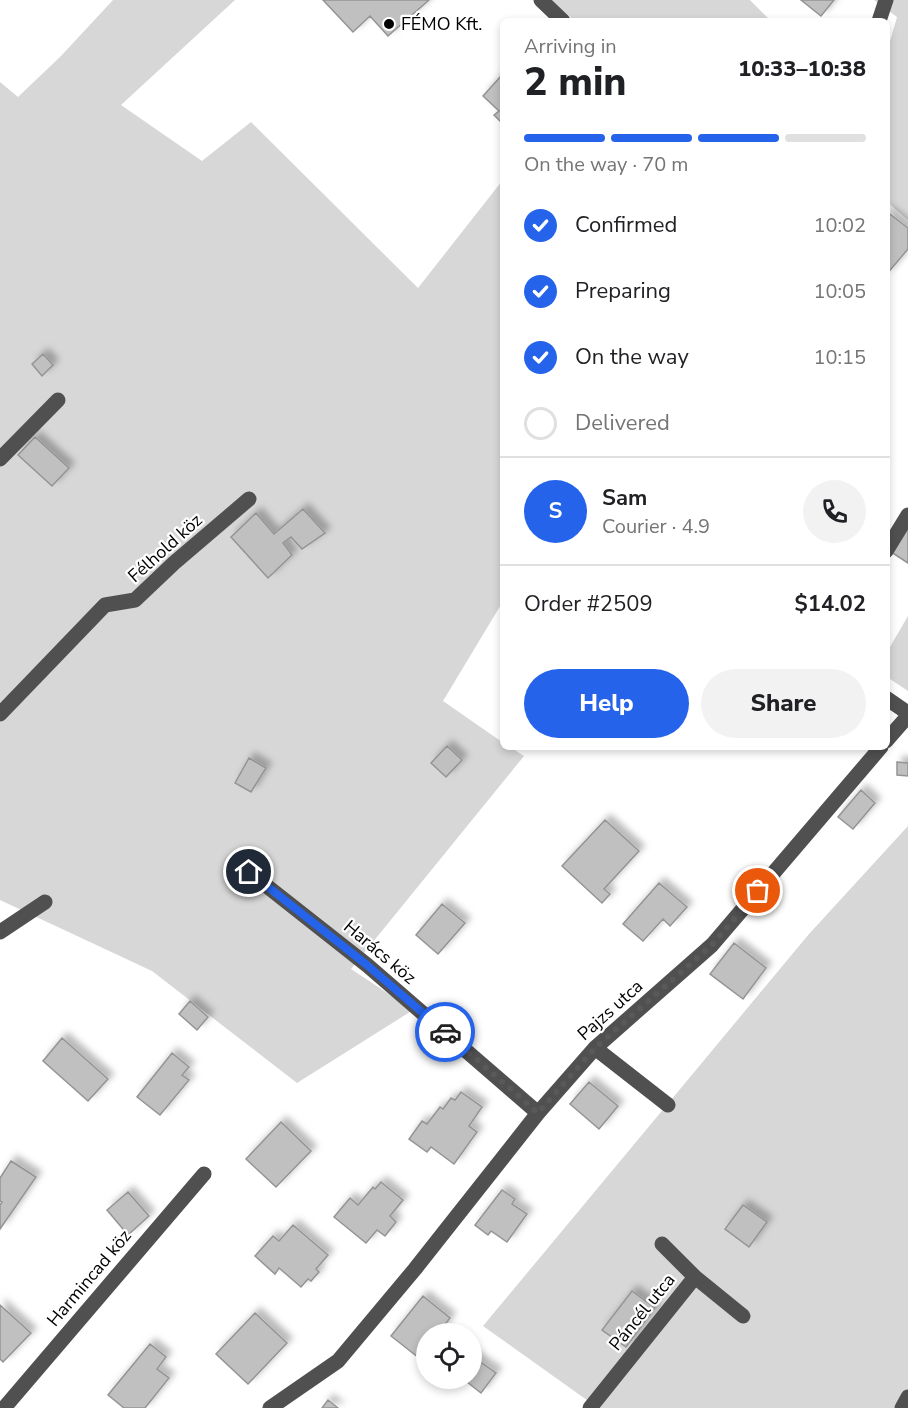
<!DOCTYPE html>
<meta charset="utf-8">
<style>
:root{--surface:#fff;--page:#f2f2f2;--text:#202124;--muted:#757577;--line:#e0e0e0;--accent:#2563eb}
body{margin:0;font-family:"Nunito Sans",sans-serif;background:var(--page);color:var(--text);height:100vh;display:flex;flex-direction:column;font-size:22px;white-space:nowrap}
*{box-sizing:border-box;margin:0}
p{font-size:20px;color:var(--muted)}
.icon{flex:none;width:33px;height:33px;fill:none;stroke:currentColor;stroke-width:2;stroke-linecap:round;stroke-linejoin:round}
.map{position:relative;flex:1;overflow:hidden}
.panel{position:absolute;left:500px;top:18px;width:390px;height:732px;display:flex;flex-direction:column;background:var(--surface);border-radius:9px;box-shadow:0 3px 9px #0003}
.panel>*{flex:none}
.tools{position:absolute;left:416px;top:1323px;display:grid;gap:12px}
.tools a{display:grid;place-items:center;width:66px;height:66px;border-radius:50%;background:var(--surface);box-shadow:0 3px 9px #0003;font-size:30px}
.pin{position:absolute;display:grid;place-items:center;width:51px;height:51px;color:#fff;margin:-26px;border:3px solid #fff;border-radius:50%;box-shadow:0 2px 6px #0007}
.courier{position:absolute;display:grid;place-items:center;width:60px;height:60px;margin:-30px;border:4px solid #2563eb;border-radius:50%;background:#fff;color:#222;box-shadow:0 2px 8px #0007}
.overview em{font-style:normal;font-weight:800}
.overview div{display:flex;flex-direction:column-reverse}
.overview{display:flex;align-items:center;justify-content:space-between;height:102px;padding:0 24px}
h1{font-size:39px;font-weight:800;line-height:45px}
.bar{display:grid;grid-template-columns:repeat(4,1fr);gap:9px 6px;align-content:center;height:72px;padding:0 24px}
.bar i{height:8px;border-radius:4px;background:var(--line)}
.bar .active{background:var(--accent)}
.bar p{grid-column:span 4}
.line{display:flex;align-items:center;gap:15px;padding:0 24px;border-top:2px solid var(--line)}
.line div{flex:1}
.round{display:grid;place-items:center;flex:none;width:63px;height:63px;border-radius:32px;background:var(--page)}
ol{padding:0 24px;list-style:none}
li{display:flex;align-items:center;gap:18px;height:66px}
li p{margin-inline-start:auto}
li .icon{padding:6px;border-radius:50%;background:var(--accent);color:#fff;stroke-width:4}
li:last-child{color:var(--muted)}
li i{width:33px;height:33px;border:3px solid var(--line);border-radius:50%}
.primary-button{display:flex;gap:12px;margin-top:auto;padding:12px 24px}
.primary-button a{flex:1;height:69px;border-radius:36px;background:var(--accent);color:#fff;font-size:24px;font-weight:800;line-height:69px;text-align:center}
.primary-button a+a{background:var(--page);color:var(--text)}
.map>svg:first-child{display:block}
.green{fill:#d7d7d7}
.building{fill:#c0c0c0;stroke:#949494;stroke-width:1.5;filter:url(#shadow)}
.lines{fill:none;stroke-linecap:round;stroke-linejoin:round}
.minor{stroke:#505050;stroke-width:15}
.done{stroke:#595959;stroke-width:6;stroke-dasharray:0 10.8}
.route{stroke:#2563eb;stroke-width:8}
.poi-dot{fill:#000;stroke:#fff;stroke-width:2}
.labels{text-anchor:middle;stroke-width:4.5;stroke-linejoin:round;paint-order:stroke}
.poi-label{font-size:18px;fill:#000;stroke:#fff;text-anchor:start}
.street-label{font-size:18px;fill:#000;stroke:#fff}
</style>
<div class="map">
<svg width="908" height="1408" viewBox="0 0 908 1408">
<defs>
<filter id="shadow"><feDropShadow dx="5.5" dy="-5.5" stdDeviation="3" flood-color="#0004"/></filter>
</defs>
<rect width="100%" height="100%" fill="#fff"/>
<!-- green -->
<path class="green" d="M113,0H235L121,105L202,161L251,122L418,288L502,181V603L443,701L502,742V747H510L524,756L351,969L413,1010L297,1083L152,971L0,900V82L18,97L61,56Z
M551,0H750L771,21H575Z
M874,0H908V220L887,202V52L897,17Z
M908,616V691L887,677V652Z
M908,826V1408H598L483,1326L809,934Z"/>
<!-- building -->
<path class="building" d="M323,0H429L388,36L370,16L353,32Z
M801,0H834L821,16Z
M502,75V123L494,115L499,111L483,96Z
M886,211L908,228V249L886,275Z
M43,354L53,365L42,376L32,364Z
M35,437L69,468L52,486L18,455Z
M303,509L325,533L302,549L291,537L283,543L292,555L268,578L231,537L256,513L274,534Z
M908,523V563L891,552Z
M447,746L462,760L446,777L431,763Z
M249,758L266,768L251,792L235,783Z
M897,762L908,763V776L897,775Z
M861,790L875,803L853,829L838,817Z
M605,820L639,851L604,889L610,894L602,903L562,866Z
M659,883L687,907L670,926L663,919L643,941L623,924Z
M442,904L465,923L438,954L416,935Z
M734,943L766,968L743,999L710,974Z
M190,1001L208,1017L197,1030L179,1014Z
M62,1038L108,1079L88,1101L43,1061Z
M172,1053L189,1067L182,1075L189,1080L160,1115L137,1097Z
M589,1082L618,1106L599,1129L570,1104Z
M461,1092L482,1107L469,1126L477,1132L454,1164L431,1147L427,1152L409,1139L422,1121L427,1124L440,1107L443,1109L451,1098L455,1100Z
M281,1122L311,1151L276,1187L246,1159Z
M11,1161L36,1177L0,1229V1205L2,1202L0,1201V1178Z
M381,1182L403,1200L390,1216L396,1222L385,1236L377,1230L366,1243L334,1217L350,1198L358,1205L373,1187L375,1189Z
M502,1190L515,1199L512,1204L527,1214L507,1242L491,1231L488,1235L475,1225Z
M128,1192L149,1216L128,1235L107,1210Z
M743,1205L767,1222L749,1247L725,1229Z
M293,1225L328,1255L316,1269L319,1272L311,1281L308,1279L301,1287L279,1268L275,1274L255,1256L273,1236L279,1241Z
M632,1291L655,1308L626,1347L602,1330Z
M423,1296L450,1318L441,1330L445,1334H426V1349L419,1358L391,1336Z
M0,1305L31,1333L3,1362L0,1359Z
M255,1313L287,1343L248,1384L216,1354Z
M150,1344L166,1357L157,1369L169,1378L145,1408H124L108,1395Z
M472,1356L496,1373L481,1393L462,1378H471Z
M328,1400L338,1408H322Z"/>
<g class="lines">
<!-- minor -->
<path class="minor" d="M541,0L563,21
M879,21L886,0
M0,459L58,400
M886,551L908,515
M886,698L908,713
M0,714L105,605L135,600L174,563L249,499
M886,741L908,716
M249,872L367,965L538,1113
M0,932L45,902
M595,1048L668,1105
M695,1277L743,1316
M4,1408L204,1174
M270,1408L338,1361L415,1269L538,1113L595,1048L712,945L881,747
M590,1408L695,1277L662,1244
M902,1408L908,1397"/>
</g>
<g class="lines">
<!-- done -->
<path class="done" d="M445,1032L538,1113L595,1048L712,945L758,891"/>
<!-- route -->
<path class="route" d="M249,872L367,965L445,1032"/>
</g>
<!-- markers -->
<circle class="poi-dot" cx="389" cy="24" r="6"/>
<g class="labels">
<!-- poi labels -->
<g class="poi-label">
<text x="401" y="30">FÉMO Kft.</text>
</g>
<!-- street labels -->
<g class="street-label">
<text transform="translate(165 548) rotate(-42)" y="6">Félhold köz</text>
<text transform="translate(380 952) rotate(40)" y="6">Harács köz</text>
<text transform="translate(610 1010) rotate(-42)" y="6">Pajzs utca</text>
<text transform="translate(89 1278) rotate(-50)" y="6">Harmincad köz</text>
<text transform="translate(642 1312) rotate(-51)" y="6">Páncél utca</text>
</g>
</g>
</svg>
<div class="tools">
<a><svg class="icon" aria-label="locate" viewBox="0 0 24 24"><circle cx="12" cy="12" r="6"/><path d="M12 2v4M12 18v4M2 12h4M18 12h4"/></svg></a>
</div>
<div class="pin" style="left:758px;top:891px;background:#ea580c"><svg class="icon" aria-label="bag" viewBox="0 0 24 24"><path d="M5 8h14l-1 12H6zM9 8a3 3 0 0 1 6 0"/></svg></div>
<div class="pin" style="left:249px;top:872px;background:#1f2937"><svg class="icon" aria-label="home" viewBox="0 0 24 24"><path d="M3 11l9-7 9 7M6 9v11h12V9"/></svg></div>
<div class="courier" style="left:445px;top:1032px"><svg class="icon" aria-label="car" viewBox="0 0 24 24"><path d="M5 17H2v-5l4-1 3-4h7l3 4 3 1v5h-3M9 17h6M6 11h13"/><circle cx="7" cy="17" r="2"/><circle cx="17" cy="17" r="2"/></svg></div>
<section class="panel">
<div class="overview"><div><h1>2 min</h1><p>Arriving in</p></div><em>10:33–10:38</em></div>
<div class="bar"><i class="active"></i><i class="active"></i><i class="active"></i><i></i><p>On the way · 70 m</p></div>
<ol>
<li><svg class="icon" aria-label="check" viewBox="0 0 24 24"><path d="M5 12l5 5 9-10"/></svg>Confirmed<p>10:02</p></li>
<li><svg class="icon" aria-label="check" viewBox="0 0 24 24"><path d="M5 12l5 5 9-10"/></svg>Preparing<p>10:05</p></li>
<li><svg class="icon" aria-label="check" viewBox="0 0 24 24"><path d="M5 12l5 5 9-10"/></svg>On the way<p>10:15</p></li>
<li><i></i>Delivered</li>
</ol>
<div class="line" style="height:108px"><b class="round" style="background:var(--accent);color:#fff">S</b><div><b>Sam</b><p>Courier · 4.9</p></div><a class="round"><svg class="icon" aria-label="phone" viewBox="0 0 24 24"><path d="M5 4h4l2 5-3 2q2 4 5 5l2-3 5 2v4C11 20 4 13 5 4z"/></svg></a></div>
<div class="line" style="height:78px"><div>Order #2509</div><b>$14.02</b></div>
<div class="primary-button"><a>Help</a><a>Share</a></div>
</section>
</div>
